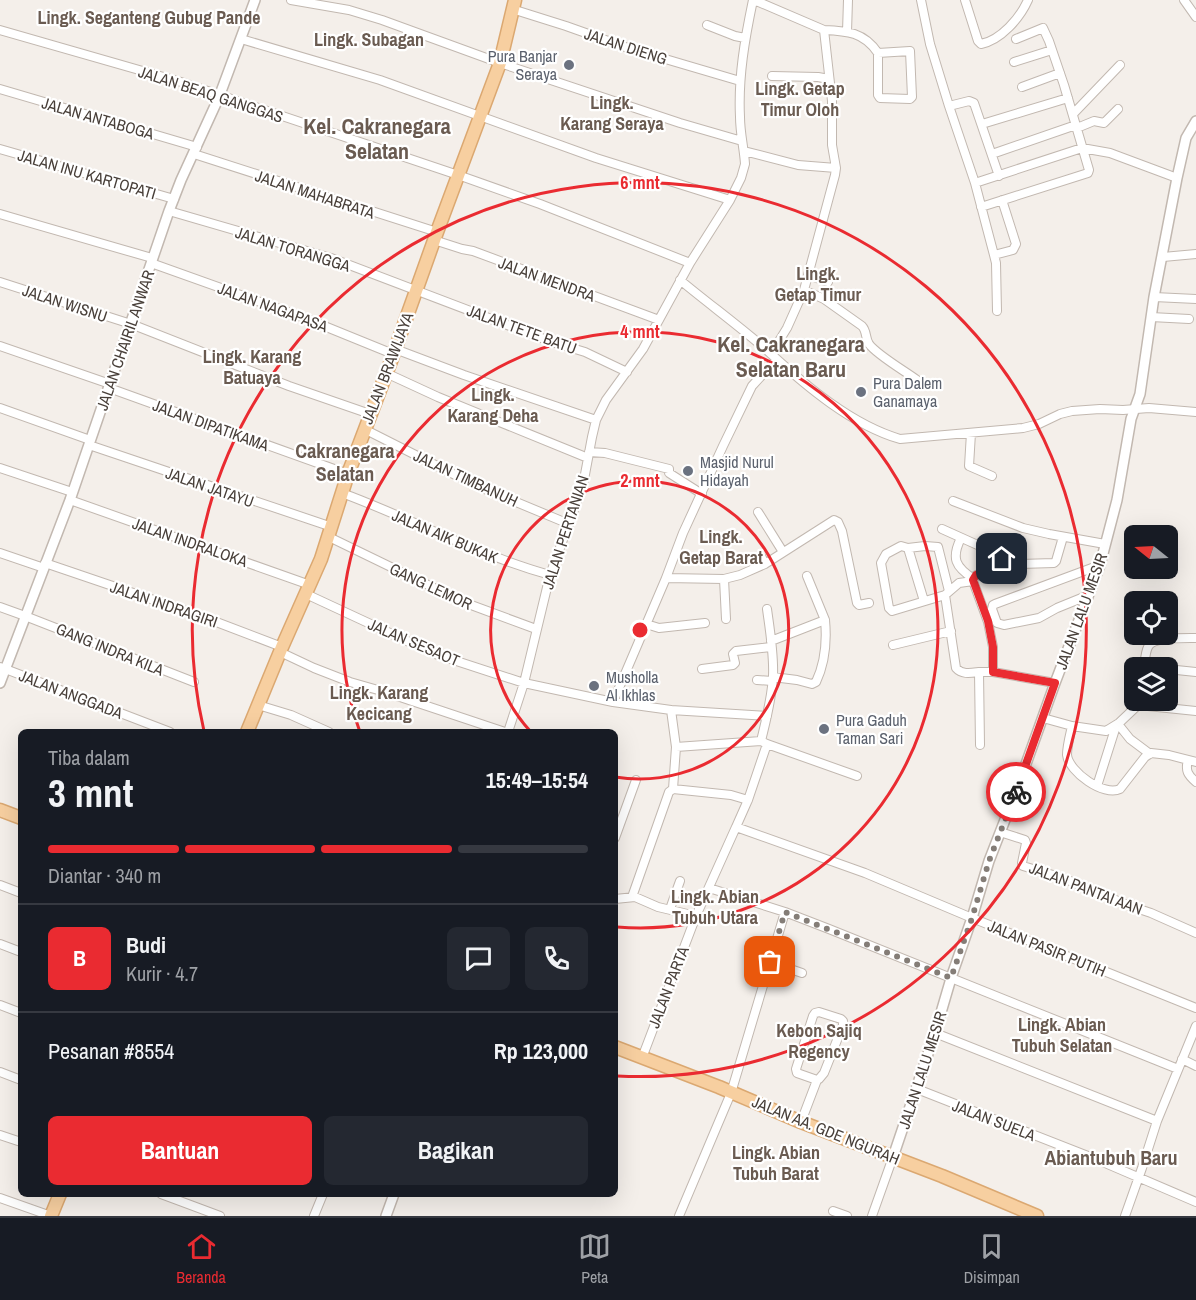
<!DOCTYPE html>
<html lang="id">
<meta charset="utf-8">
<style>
:root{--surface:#171b24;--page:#242831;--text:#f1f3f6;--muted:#9ea1a6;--line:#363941;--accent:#ea2b31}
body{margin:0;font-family:"Archivo Narrow",sans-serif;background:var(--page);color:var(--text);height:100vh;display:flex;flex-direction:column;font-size:22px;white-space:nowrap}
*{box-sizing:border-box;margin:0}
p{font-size:20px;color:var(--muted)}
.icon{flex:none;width:33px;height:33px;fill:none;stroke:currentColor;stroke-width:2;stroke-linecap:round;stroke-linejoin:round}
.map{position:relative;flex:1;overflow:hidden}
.side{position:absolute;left:18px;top:729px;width:600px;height:468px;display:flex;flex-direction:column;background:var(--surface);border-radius:9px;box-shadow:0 6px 24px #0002}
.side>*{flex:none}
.needle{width:39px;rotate:288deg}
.buttons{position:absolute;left:1124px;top:525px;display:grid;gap:12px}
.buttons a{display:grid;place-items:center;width:54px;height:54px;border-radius:9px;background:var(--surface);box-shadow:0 6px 24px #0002;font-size:30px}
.pin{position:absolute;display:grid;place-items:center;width:51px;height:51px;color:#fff;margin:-26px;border-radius:12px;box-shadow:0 3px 9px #0006}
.courier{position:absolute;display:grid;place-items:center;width:60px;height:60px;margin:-30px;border:4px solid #ea2b31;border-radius:50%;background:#fff;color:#222;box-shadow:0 2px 8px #0007}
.summary em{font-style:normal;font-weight:700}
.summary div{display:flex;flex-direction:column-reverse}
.summary{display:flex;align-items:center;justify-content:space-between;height:102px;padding:0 30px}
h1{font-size:39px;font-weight:700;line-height:45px}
.bar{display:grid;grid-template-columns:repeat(4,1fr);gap:9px 6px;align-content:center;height:72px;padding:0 30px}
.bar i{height:8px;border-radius:4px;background:var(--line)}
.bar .selected{background:var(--accent)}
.bar p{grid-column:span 4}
.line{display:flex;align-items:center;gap:15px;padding:0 30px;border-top:2px solid var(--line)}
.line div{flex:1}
.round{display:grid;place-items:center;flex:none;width:63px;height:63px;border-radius:9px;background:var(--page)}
.action{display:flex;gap:12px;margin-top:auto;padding:12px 30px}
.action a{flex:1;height:69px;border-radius:9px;background:var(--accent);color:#fff;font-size:24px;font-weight:700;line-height:69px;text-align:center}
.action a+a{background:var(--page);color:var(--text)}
.menu{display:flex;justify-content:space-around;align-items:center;height:84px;border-top:2px solid var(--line);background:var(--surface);font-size:16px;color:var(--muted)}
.menu a{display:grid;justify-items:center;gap:3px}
.menu .selected{color:var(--accent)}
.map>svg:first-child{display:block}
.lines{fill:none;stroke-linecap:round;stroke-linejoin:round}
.minor-casing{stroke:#c2b8b0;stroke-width:10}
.tertiary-casing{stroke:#c2b8b0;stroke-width:12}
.primary-casing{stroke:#dba871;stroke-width:15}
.minor{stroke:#fff;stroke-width:8}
.tertiary{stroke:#fff;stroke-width:9}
.primary{stroke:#f7cfa0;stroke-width:12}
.done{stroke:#847d77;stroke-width:6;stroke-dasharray:0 10.8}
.route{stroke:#ea2b31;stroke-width:8}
.ring{fill:none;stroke:#ea2b31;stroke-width:3}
.worship-dot{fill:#6b7280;stroke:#fff;stroke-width:2}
.labels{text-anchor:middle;stroke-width:4.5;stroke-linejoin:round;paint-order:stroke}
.street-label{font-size:16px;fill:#483f39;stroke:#fff}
.worship-label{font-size:16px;fill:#5b616d;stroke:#fff;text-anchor:start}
.neighbourhood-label{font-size:18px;font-weight:bold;fill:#6a5b51;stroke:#fff}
.quarter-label{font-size:20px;font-weight:bold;fill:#6a5b51;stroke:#fff}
.district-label{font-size:22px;font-weight:bold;fill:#6a5b51;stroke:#fff}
.centre{fill:#ea2b31;stroke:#fff;stroke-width:3}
.ring-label{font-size:18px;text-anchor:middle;font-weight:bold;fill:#ea2b31;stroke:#fff;stroke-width:4.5;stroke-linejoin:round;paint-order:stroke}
</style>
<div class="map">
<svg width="1196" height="1216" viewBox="0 0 1196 1216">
<rect width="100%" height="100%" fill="#f4efea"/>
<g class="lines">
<defs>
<path id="minor" d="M291,0L349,10L382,20L500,63L680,123L742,141
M754,0L824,30L832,101V145L836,168L835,175L804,290L787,328L771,354
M921,0L930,44L949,106L969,101L974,103L999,176
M965,0L978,41L981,44C1001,40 1020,18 1028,0
M1184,0L1196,17
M512,9L566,26L628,48L740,81
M707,25L735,36L745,38
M0,30L181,82L458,175L540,204L690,263
M824,30C847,31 864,32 878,53V95L880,98L910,99L912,97L910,51L878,53
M847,32L848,0
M241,39L380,80L596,158L730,200
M1014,62L1052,50
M772,76L818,77L829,79
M1022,87L1060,73
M0,89L197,147
M949,106L975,183L994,255L1013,250L1016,244L1002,200
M1073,114L1120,65
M982,124L1068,98
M1077,128L1094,121L1104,123L1118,109
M0,149L174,199
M744,151L798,165L836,168
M194,154L437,232
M992,154L1076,125
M975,183L1082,148L1110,153L1177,178
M981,207L1088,173L1089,170L1064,85L1049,41L1043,28L1016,39
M169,211L331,258L552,342L585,352L627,372
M0,214L152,258
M434,240L462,249L473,251L659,320
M994,255L996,263L997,311
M1163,257L1196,254
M151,263L302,317L393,354
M809,275L828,282
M680,280C710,305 742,328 770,353C806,386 852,425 900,439L1023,428L1039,424L1060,414L1072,411L1100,409L1123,410L1149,408L1196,412
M0,282L131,324L289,386L370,414
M804,290L824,299L862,326C867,331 865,338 869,344C877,355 905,371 917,380
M1154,297L1196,299
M1151,317L1189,319
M0,346L110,384
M395,349L464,375L596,420
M386,373L438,397L588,458
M109,388L348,474
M0,408L90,440
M364,429L475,485L569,524
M971,433L969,466L992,476
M89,445L332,527
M589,452L605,453L669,469V473L702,494
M0,468L72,492
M342,493C412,519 478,555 550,575
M70,500L310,585
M953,501L1023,528L1049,534L1105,544
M758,512L783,552
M942,529L1002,556C1002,571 988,572 976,575L973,581L988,622L993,647V672L1055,683
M329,537L463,602L536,629
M961,538C951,558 955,567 974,579
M908,548L925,546L938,547L949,591
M0,553L44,568
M761,556L765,564
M45,563L198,615L282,647
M1020,564L1054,563L1056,561L1063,537
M666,578L724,579L740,575L765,564L834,520L838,522L842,531L857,603L859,605L869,603
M724,579L726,619
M306,594L435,654L524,683L613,702L671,710L676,747L761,741
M945,595L956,668C962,675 971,673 979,672
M1089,595L1057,608L1039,618L1004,625L997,623L992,609L993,605L995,604L1100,565
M924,601L908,548L901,546L886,554L881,563L889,608L892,611L945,595L959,583L973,581
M0,607L25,616L194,682
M646,624L659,628L705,623
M771,641L825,620L807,576
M893,645L951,631
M280,652L314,668L350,682L385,692L505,732
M0,667L170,732
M1144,668C1145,661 1145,653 1148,647C1152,637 1186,638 1196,638
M702,669L733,665L735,663L733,654L736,651L771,647
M1167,669L1196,672
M773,677L797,680L812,684L816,682C825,663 827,641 825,620
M757,680L772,681
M613,702L666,578L683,533L723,446L752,386L776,360
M258,705L291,715L329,732
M671,710L767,716
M1043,718L1072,726L1106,731L1119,723L1138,705L1196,711
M1118,724L1130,739L1150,754
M1072,726C1070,735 1067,746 1067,755C1069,772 1104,797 1120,789L1145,757L1151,753L1169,755L1196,762
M508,732L524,683L550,575L583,485L592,437L596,420L606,400L643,349L690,263L730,200L741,178L745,164C744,148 740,133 740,117C738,77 745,38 753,0
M761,741C766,720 772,698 773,676C774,654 770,631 767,609
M761,741L767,744L857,776
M980,745L979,672H993
M1188,760C1185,771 1188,775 1196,782
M1097,786L1116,726
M673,789L731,795L748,800
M673,789L676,747
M736,827L748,800L767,744
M1000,832L1025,840L1026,843L1022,863L1023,866L1063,878L1130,906L1151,913L1196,933
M615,838L636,780
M0,885L21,893
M709,888L785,912L829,929L1178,1069
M632,897L669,792L673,789
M615,899L635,897L658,907L696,916
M670,909L680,881
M0,944L21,952
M770,962L802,973
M0,1005L21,1013
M935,1033L1157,1121
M642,1058L696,916L736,827L865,873L972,918L1196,1008
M1182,1059L1196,1066
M0,1072L21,1080
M917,1089L1098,1160L1196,1202
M801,1122L817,1080L819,1079L824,1073L843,1025V1021L841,1019L819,1012L815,1013L813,1016L796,1069L797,1073L817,1080
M0,1135L21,1142
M161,1194L220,1216
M0,1198L51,1216
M833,1211L847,1216
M314,1216L323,1194
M679,1216L731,1093L785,912
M872,1216L893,1157
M1125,1216L1142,1168L1157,1121L1196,1026"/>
<path id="tertiary" d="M0,683L70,500L169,211L181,180L219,97L255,0
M893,1157L935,1033L952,975L972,918L989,861L1017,789L1055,683L1100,565L1117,500L1131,419L1140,394L1154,297L1177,178L1186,138L1196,121
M386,1216L394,1194"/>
<path id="primary" d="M247,732L282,647L321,559L348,474L391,361L437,232L500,63L515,0
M0,810L21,818
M615,1047L719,1087L801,1122L942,1176L1037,1216
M51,1216L60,1194"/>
</defs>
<!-- minor casing -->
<use href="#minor" class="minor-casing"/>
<!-- tertiary casing -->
<use href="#tertiary" class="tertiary-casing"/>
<!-- primary casing -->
<use href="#primary" class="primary-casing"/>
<!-- minor -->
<use href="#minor" class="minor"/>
<!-- tertiary -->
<use href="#tertiary" class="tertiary"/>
<!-- primary -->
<use href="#primary" class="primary"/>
</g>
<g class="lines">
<!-- done -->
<path class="done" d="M770,962L785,912L951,978L972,918L989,861L1016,792"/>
<!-- route -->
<path class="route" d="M1002,559C999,571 988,572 976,575L973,580L988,621L993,647V672L1055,683L1016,792"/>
</g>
<!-- distance rings -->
<g class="ring">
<path d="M531 732A149 149 0 1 1 615 777"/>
<path d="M360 732A298 298 0 1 1 617 927"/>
<path d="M204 731A447 447 0 1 1 617 1076"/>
</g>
<!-- markers -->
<g class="worship-dot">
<circle cx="569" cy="65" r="6"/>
<circle cx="861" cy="392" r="6"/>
<circle cx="688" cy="471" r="6"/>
<circle cx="594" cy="686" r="6"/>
<circle cx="824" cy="729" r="6"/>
</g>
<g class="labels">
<!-- street labels -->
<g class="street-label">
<text transform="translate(626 46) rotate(18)" y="6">JALAN DIENG</text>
<text transform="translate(211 94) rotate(18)" y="6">JALAN BEAQ GANGGAS</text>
<text transform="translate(98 118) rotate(16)" y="6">JALAN ANTABOGA</text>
<text transform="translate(87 174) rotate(16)" y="6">JALAN INU KARTOPATI</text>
<text transform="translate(315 194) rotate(18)" y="6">JALAN MAHABRATA</text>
<text transform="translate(293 249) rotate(17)" y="6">JALAN TORANGGA</text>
<text transform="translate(547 279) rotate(20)" y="6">JALAN MENDRA</text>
<text transform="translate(65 303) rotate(18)" y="6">JALAN WISNU</text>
<text transform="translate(273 307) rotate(20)" y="6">JALAN NAGAPASA</text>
<text transform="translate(522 329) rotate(20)" y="6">JALAN TETE BATU</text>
<text transform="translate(125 340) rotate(-71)" y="6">JALAN CHAIRIL ANWAR</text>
<text transform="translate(387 368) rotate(-69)" y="6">JALAN BRAWIJAYA</text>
<text transform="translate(211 425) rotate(20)" y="6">JALAN DIPATIKAMA</text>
<text transform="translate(466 478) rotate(25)" y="6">JALAN TIMBANUH</text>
<text transform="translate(210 487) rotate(19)" y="6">JALAN JATAYU</text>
<text transform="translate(565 532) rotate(-72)" y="6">JALAN PERTANIAN</text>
<text transform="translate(445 536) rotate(23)" y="6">JALAN AIK BUKAK</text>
<text transform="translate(190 542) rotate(19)" y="6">JALAN INDRALOKA</text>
<text transform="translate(431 586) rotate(25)" y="6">GANG LEMOR</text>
<text transform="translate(164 604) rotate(19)" y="6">JALAN INDRAGIRI</text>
<text transform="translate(1081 611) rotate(-70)" y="6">JALAN LALU MESIR</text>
<text transform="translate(414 642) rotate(23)" y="6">JALAN SESAOT</text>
<text transform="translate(110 649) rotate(22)" y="6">GANG INDRA KILA</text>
<text transform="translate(71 694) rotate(21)" y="6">JALAN ANGGADA</text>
<text transform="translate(1086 888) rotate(21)" y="6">JALAN PANTAI AAN</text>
<text transform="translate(1047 948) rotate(22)" y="6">JALAN PASIR PUTIH</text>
<text transform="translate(668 987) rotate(-69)" y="6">JALAN PARTA</text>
<text transform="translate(922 1070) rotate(-72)" y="6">JALAN LALU MESIR</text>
<text transform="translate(994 1120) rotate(21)" y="6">JALAN SUELA</text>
<text transform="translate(826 1130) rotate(22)" y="6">JALAN AA. GDE NGURAH</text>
</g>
<!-- worship labels -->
<g class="worship-label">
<text x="557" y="62" text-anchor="end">Pura Banjar<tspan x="557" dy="18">Seraya</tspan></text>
<text x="873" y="389">Pura Dalem<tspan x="873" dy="18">Ganamaya</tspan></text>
<text x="700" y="468">Masjid Nurul<tspan x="700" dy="18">Hidayah</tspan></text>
<text x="606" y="683">Musholla<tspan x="606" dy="18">Al Ikhlas</tspan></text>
<text x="836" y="726">Pura Gaduh<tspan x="836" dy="18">Taman Sari</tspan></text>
</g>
<!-- neighbourhood labels -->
<g class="neighbourhood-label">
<text x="149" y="24">Lingk. Seganteng Gubug Pande</text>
<text x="369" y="46">Lingk. Subagan</text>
<text x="800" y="95">Lingk. Getap<tspan x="800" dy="21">Timur Oloh</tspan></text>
<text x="612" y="109">Lingk.<tspan x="612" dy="21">Karang Seraya</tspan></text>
<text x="818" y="280">Lingk.<tspan x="818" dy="21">Getap Timur</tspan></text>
<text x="252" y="363">Lingk. Karang<tspan x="252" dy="21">Batuaya</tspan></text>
<text x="493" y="401">Lingk.<tspan x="493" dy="21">Karang Deha</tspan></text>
<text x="721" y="543">Lingk.<tspan x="721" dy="21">Getap Barat</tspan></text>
<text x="379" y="699">Lingk. Karang<tspan x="379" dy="21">Kecicang</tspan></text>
<text x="715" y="903">Lingk. Abian<tspan x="715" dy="21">Tubuh Utara</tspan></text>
<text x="1062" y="1031">Lingk. Abian<tspan x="1062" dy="21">Tubuh Selatan</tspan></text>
<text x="819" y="1037">Kebon Sajiq<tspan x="819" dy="21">Regency</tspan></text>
<text x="776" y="1159">Lingk. Abian<tspan x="776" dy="21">Tubuh Barat</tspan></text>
</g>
<!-- quarter labels -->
<g class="quarter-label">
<text x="345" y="458">Cakranegara<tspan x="345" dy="23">Selatan</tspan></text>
<text x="1111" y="1165">Abiantubuh Baru</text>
</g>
<!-- district labels -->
<g class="district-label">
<text x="377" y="134">Kel. Cakranegara<tspan x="377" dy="25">Selatan</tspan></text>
<text x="791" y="352">Kel. Cakranegara<tspan x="791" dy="25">Selatan Baru</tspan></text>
</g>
</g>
<circle cx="640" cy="630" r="9" class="centre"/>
<g class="ring-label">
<text x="640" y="189">6 mnt</text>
<text x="640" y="338">4 mnt</text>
<text x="640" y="487">2 mnt</text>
</g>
</svg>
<div class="buttons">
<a><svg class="needle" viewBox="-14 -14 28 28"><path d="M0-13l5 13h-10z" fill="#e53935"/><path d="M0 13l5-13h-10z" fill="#9ea1a6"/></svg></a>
<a><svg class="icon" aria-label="locate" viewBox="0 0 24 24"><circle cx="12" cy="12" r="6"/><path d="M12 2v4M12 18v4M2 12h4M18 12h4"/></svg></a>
<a><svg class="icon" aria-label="layers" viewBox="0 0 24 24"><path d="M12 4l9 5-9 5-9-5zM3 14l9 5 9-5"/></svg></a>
</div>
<div class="pin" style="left:770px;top:962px;background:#ea580c"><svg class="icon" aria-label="bag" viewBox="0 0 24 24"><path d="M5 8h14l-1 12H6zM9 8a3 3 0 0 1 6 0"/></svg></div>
<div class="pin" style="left:1002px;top:559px;background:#1f2937"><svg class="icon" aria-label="home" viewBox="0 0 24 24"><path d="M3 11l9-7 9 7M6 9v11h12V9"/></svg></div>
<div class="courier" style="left:1016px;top:792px"><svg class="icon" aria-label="bike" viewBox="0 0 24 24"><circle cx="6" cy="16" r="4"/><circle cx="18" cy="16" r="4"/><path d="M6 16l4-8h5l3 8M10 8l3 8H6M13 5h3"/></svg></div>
<section class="side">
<div class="summary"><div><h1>3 mnt</h1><p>Tiba dalam</p></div><em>15:49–15:54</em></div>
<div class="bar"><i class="selected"></i><i class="selected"></i><i class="selected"></i><i></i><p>Diantar · 340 m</p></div>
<div class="line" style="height:108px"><b class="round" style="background:var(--accent);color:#fff">B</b><div><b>Budi</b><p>Kurir · 4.7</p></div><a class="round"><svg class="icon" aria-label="chat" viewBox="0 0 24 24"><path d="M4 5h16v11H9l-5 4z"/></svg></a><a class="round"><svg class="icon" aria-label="phone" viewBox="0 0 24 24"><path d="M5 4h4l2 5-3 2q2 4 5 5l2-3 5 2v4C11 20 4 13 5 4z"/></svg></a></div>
<div class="line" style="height:78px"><div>Pesanan #8554</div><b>Rp 123,000</b></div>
<div class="action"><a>Bantuan</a><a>Bagikan</a></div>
</section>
</div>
<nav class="menu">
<a class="selected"><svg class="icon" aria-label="home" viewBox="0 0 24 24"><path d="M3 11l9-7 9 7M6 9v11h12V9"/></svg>Beranda</a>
<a><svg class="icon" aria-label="map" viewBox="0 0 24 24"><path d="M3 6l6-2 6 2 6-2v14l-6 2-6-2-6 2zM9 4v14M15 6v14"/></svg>Peta</a>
<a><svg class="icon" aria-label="saved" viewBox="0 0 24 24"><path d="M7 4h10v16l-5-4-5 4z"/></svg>Disimpan</a>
</nav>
